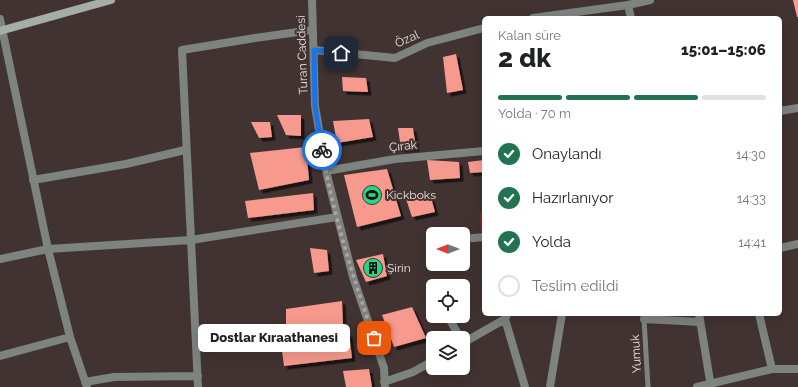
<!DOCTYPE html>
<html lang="tr">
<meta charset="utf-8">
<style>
:root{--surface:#fff;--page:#f6f6f6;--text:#202124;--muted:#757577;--line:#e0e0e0;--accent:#227350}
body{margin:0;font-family:Raleway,sans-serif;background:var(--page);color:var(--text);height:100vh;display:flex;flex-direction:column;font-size:15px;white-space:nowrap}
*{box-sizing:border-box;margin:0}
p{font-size:13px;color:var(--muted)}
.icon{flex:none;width:22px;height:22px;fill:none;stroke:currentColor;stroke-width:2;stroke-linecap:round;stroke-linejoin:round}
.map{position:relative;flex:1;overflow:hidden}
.sheet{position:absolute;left:482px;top:16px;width:300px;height:300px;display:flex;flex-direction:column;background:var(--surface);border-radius:6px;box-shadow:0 4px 16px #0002}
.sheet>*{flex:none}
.needle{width:26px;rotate:270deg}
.buttons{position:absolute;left:426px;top:227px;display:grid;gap:8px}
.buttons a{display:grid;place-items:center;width:44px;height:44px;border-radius:6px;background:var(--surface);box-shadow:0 4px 16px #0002;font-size:20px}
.pin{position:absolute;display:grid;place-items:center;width:34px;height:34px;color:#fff;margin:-17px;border-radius:8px;box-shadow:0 2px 6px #0006}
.courier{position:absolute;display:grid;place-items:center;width:40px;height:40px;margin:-20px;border:3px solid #1a73e8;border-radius:50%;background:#fff;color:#222;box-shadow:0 1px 5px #0007}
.bubble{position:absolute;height:28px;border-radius:6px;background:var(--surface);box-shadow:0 4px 16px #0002;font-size:13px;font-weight:800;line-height:28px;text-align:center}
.head em{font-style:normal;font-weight:800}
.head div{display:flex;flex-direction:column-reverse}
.head{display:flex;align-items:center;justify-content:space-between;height:68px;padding:0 16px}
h1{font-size:26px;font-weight:800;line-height:30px}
.bar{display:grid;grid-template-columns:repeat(4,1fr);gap:6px 4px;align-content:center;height:48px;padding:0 16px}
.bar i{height:5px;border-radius:3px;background:var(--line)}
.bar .active{background:var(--accent)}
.bar p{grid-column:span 4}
ol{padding:0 16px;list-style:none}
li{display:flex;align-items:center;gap:12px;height:44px}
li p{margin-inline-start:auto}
li .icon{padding:4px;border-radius:50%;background:var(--accent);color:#fff;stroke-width:4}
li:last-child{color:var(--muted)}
li i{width:22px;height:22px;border:2px solid var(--line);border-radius:50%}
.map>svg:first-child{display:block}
.green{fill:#782b23}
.building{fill:#f79a8d;filter:url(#shadow)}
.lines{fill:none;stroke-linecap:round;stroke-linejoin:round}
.lane{stroke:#7d837f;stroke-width:5}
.street{stroke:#7d837f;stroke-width:8}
.secondary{stroke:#a4aea7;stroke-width:8}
.done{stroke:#b0a5a3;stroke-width:4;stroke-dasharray:0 7.2}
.route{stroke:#1a73e8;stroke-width:5}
.labels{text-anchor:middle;stroke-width:4;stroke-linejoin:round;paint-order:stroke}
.street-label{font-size:12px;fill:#ebe2e0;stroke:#413331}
.poi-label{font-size:12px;fill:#ebe2e0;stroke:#413331;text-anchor:start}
</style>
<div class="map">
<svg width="798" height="387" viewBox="0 0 798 387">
<defs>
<filter id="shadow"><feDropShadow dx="3.5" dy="3.5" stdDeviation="0" flood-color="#0009"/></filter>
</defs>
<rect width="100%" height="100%" fill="#413331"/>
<!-- green -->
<path class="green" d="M484,212V232L481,233L479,213Z"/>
<!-- building -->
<path class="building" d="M793,0H798V17H797Z
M456,54L463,90L447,93L443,57Z
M342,77L366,78L368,92L343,91Z
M277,115H301V136L286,135Z
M369,119L373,137L337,143L333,121Z
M251,122H270L272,137L259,138Z
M398,128H413L416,148L401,149Z
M306,147L309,180L259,190L250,153Z
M427,160L459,162L460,178L430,180Z
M484,160V172L470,173L468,162Z
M387,169L401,216L357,227L344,175Z
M313,193L314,210L248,218L245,201Z
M430,194L435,212L412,217L405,196Z
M310,248L327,250L329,271L314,273Z
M383,254L387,276L366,282L356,260Z
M342,301L343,325L286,333V309Z
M412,307L426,338L394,347L382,315Z
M349,333L352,358L284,366L281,343Z
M369,369L372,387H346L343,371Z"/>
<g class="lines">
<!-- lane -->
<path class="lane" d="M644,319L648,387"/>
<!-- street -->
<path class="street" d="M312,0L315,106L326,171L353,277L384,368L385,387
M628,5L631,18
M533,18L628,5L650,0
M0,19L48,249L70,337L87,387
M314,50L395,58L427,43L484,28
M780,111L798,108
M326,171L395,159L484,151
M33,180L126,164L185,150
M463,239L484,237
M780,248L798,244
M0,259L48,249L191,240L337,217
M507,314L505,319L525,387
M699,314L711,387
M759,314L772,369
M448,316L460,338
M644,319L700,322
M463,343L505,319
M0,356L70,337
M85,382L114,377L198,376
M384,382L413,372L433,361
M198,387L182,50L255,38L312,30
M550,387L562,314
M697,387L772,369H798"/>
<!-- secondary -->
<path class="secondary" d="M0,31L111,0"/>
</g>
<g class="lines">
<!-- done -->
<path class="done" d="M322,150C333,214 353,277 374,338"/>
<!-- route -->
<path class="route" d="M322,150L315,106L314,50L341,53"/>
</g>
<!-- icons -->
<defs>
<symbol id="stadium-disc" viewBox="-11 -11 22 22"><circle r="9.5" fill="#25d886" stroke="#413331"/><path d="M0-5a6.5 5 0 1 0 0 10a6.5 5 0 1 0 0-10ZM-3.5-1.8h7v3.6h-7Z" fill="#111"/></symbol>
<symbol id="building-disc" viewBox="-11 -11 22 22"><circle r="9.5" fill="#25d886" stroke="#413331"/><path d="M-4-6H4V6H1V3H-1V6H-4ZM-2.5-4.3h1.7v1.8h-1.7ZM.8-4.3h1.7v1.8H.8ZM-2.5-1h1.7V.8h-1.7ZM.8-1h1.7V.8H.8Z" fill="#111"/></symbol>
</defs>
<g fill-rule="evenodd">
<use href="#stadium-disc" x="361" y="184" width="22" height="22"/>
<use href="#building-disc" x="362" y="257" width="22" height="22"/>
</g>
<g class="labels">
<!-- street labels -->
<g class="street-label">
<text transform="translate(407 39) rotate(-24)" y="4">Özal</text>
<text transform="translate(302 55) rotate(-92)" y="4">Turan Caddesi</text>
<text transform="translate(403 146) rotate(-6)" y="4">Çırak</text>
<text transform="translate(636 354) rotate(-93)" y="4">Yumuk</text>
</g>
<!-- poi labels -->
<g class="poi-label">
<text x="386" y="199">Kickboks</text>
<text x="387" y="272">Şirin</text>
</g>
</g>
</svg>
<div class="buttons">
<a><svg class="needle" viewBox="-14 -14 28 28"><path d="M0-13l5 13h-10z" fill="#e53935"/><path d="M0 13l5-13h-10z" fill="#757577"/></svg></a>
<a><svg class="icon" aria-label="locate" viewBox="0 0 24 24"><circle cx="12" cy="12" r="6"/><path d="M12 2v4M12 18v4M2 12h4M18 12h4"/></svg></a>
<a><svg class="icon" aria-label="layers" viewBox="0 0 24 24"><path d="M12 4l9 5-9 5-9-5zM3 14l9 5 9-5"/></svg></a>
</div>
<div class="pin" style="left:374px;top:338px;background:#ea580c"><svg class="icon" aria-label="bag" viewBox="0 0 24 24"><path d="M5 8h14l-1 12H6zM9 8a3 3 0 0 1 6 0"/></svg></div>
<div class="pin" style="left:341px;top:53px;background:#1f2937"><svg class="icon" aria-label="home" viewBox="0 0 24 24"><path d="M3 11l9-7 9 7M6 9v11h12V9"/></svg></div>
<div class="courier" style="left:322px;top:150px"><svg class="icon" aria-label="bike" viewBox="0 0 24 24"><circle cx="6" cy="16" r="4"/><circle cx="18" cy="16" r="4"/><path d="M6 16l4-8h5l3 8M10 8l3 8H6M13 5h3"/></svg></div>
<div class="bubble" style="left:198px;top:324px;width:152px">Dostlar Kıraathanesi</div>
<section class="sheet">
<div class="head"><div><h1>2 dk</h1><p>Kalan süre</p></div><em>15:01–15:06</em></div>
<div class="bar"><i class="active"></i><i class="active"></i><i class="active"></i><i></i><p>Yolda · 70 m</p></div>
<ol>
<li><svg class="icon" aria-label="check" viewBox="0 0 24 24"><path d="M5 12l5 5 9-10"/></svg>Onaylandı<p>14:30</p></li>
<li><svg class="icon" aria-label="check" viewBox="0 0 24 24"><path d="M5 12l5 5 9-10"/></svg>Hazırlanıyor<p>14:33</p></li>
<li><svg class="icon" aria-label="check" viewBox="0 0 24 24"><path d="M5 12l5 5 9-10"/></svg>Yolda<p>14:41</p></li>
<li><i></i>Teslim edildi</li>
</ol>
</section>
</div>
